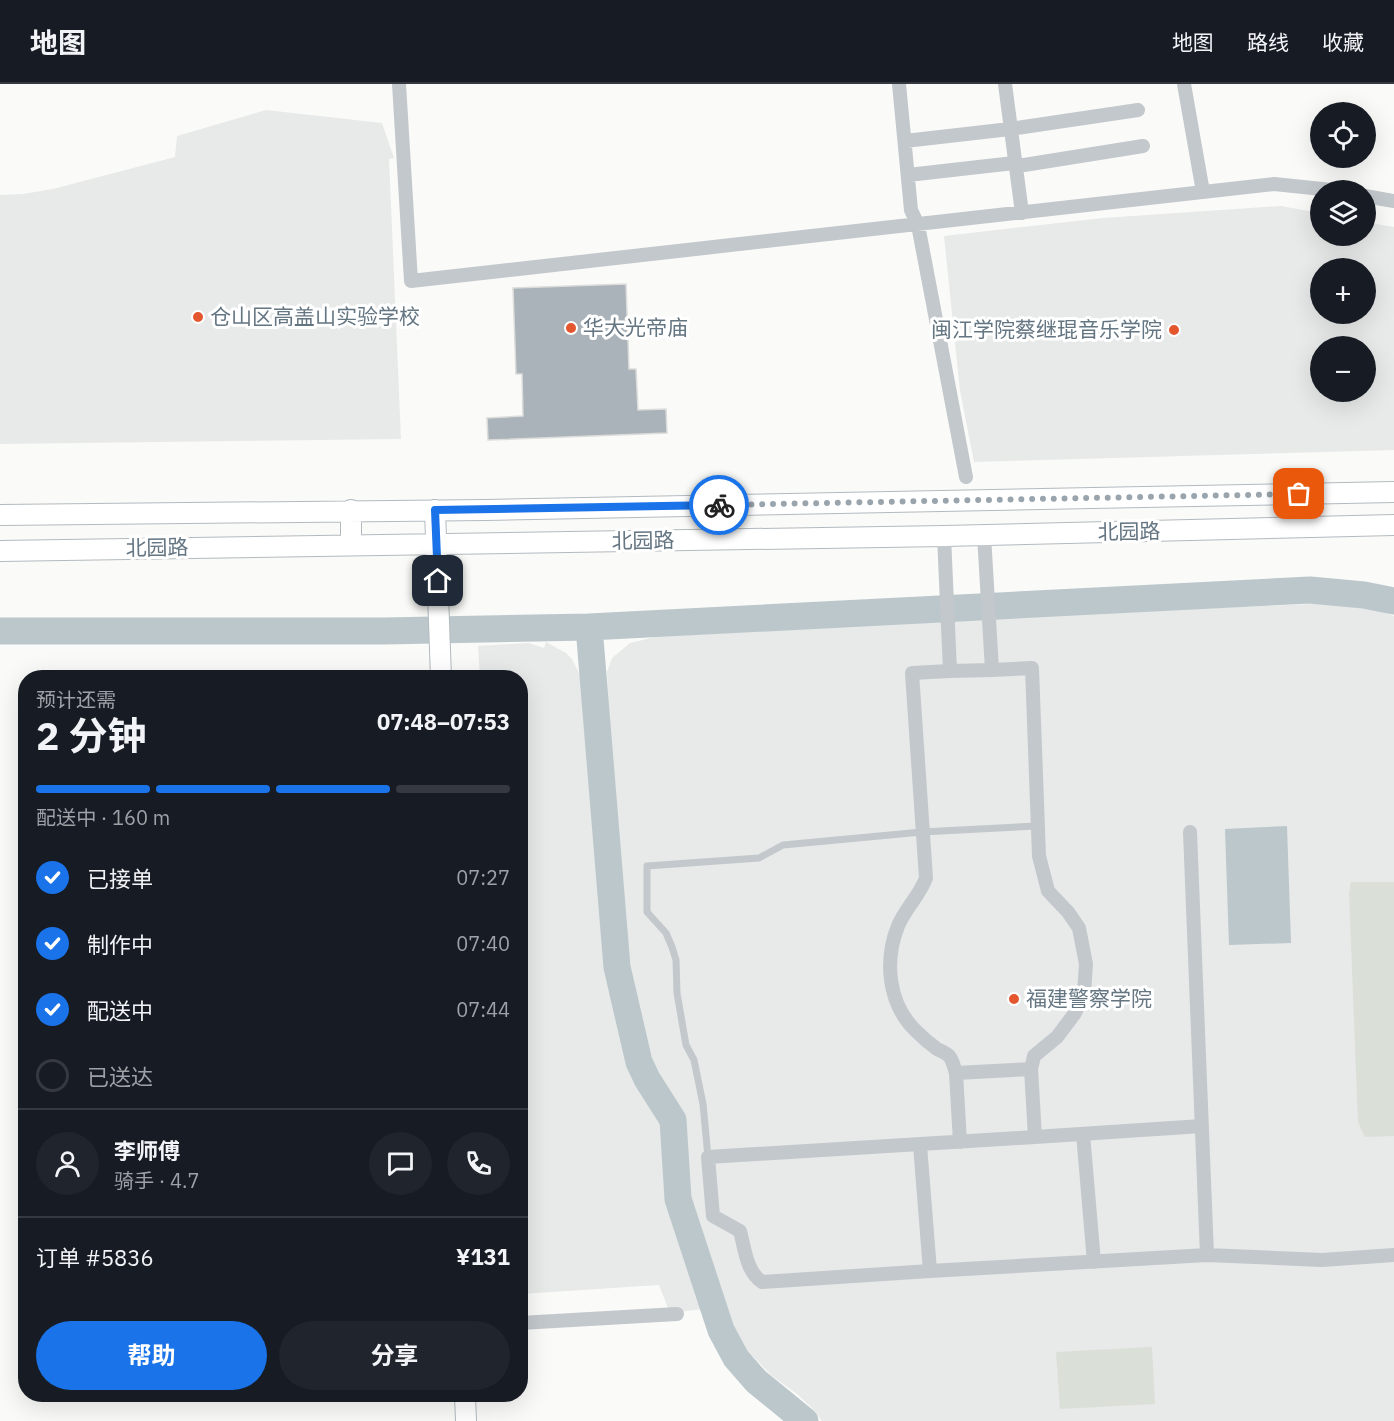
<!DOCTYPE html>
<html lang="zh">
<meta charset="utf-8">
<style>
:root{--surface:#171b24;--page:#20242c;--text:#f1f3f6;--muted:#9ea1a6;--line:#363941;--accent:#1a73e8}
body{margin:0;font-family:"IBM Plex Sans","Noto Sans SC",sans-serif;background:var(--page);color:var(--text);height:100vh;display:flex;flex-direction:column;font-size:22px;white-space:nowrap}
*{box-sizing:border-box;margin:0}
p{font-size:20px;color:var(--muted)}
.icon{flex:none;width:33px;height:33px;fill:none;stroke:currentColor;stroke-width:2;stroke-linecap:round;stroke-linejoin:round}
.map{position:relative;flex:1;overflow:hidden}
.details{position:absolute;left:18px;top:586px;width:510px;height:732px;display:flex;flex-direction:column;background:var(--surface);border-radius:24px;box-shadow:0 6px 24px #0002}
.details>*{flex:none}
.tools{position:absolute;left:1310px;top:18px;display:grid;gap:12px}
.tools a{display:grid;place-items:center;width:66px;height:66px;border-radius:50%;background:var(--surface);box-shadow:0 6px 24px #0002;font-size:30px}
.pin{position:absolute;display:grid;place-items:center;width:51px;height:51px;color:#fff;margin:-26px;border-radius:12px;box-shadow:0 3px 9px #0006}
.courier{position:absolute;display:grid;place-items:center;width:60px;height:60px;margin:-30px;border:4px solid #1a73e8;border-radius:50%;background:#fff;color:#222;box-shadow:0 2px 8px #0007}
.headline em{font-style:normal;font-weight:700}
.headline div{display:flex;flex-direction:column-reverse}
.headline{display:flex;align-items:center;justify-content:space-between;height:102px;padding:0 18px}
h1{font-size:39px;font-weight:700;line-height:45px}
.bar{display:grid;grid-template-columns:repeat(4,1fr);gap:9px 6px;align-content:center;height:72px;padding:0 18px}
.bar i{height:8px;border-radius:4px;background:var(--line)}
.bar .on{background:var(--accent)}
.bar p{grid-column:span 4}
.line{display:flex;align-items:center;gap:15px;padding:0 18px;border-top:2px solid var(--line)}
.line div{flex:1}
.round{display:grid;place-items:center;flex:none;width:63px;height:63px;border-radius:32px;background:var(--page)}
ol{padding:0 18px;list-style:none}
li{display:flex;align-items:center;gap:18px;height:66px}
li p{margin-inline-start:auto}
li .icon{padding:6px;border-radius:50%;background:var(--accent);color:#fff;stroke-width:4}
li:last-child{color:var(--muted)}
li i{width:33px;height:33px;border:3px solid var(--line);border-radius:50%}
.primary-button{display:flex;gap:12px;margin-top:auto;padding:12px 18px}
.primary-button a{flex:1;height:69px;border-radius:36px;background:var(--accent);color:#fff;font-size:24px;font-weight:700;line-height:69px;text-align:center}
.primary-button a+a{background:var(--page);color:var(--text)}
header{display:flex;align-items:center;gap:36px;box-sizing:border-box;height:84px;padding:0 30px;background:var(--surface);border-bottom:2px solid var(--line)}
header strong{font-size:28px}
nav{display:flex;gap:33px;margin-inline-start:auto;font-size:21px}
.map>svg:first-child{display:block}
.built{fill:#e8e9e9;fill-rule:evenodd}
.green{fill:#dadfd7}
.water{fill:#bbc7cb}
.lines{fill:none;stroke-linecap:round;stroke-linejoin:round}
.river{stroke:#bbc7cb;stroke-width:27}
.building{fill:#aab3b9;stroke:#dcdcda;stroke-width:1.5}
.secondary-casing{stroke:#b3babf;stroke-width:22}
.lane{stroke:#c3c8cc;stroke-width:7}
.street{stroke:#c3c8cc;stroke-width:14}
.secondary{stroke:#fff;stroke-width:20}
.done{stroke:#99a4ac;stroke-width:6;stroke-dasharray:0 10.8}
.route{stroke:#1a73e8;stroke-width:8}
.poi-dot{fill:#e4572e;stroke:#fff;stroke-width:2}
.labels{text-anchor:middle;stroke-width:6;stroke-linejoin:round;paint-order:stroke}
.poi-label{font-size:21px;fill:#657683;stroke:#fff;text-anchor:start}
.street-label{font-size:21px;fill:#657683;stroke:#fff}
</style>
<header>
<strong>地图</strong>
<nav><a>地图</a><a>路线</a><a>收藏</a></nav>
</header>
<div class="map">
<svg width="1394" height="1337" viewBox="0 0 1394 1337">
<rect width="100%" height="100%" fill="#fafaf8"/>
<!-- built -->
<path class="built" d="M266,26L382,39L394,74L389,75L401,355L0,360V111L23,110L53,105L175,73L177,52Z
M1281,122L1320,129V152H1365V138L1394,143V366L974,378L960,307L944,152L1103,134ZM1365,184V230H1320V184ZM1320,262H1365V308H1320Z
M1339,519L1368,523L1394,532V1337H822L813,1325L797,1310L771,1291L743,1262L731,1243L711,1192L693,1198L703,1225L670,1229L659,1201L521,1210L520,594H480L478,562L528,559L544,564L546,558L566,569L572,575L578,587L581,595L605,875L618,941L633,989L660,1028L662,1037L665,1050L663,1075L666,1109L692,1192L709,1187L685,1103L684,1043L681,1030L657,996L649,980L627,890L609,649L607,588L612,574L630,559L655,553L1021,532Z"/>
<!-- green -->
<path class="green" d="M1351,798H1394V1052L1365,1053L1358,1038L1349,809Z
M1152,1263L1155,1320L1060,1325L1056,1268Z"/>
<!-- water -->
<path class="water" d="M1287,742L1291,859L1229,861L1225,745Z"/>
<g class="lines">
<!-- river -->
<path class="river" d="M589,543L617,883L639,978L647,995L673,1036L678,1115L721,1246L736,1274L756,1297L805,1337
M0,547H384L589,543L1310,506L1364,511L1394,517"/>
</g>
<!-- building -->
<path class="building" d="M626,200L629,285H636L638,326L666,325L667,349L488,356L487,334L523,332L522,290H516L513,204Z"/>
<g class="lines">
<defs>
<path id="secondary" d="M351,426V461
M435,426L441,594
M0,431L485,426L1394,408
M0,467L944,452L1394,441
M465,1311L466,1337"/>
</defs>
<!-- secondary casing -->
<use href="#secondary" class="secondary-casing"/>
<!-- lane -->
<path class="lane" d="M708,1073L703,1020L694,976L686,961L677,909L676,876L672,863L666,849L647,828V782L759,774L783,761L922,748L1037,742"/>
<!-- street -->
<path class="street" d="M399,0L411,197L1274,100L1332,106
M899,0L911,126L918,141L966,393
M1005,0L1022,129
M1184,0L1203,108
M905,57L1010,45L1138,26
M908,91L1014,79L1024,81L1143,62
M1365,112L1394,117
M984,451L992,586L1032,584L1039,772L1048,807L1068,828L1079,844L1086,880L1084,909L1075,929L1057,953L1034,972L1031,985L1035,1053L1202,1042
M944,452L950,587L912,589L926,794C920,811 905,825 898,842C884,877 888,920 916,947C922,953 930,960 937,965C941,967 946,969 949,972C953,976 954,984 956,989
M950,587L992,586
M1190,748L1207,1171
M1083,1050L1094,1178
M1035,1053L708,1073L713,1132L740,1147C745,1165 746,1187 762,1198L930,1187L1207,1171L1322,1176L1394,1171
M960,1058L956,989L1031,985
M920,1061L930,1187
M520,1239L677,1230"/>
<!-- secondary -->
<use href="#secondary" class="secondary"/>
</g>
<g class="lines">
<!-- done -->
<path class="done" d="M719,421L1299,410"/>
<!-- route -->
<path class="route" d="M438,497L435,426L719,421"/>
</g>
<!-- markers -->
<g class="poi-dot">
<circle cx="198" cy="233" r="6"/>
<circle cx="571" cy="244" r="6"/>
<circle cx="1174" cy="246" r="6"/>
<circle cx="1014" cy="915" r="6"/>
</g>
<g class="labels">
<!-- poi labels -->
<g class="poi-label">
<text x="210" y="240">仓山区高盖山实验学校</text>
<text x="583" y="251">华大光帝庙</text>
<text x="1162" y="253" text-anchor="end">闽江学院蔡继琨音乐学院</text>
<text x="1026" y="922">福建警察学院</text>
</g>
<!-- street labels -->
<g class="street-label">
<text transform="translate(1129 448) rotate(-1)" y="7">北园路</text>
<text transform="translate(643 457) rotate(-1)" y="7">北园路</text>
<text transform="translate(157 464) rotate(-1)" y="7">北园路</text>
</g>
</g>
</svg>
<div class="tools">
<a><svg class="icon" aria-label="locate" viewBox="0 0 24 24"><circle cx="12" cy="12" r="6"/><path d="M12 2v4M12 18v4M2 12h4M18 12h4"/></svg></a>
<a><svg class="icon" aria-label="layers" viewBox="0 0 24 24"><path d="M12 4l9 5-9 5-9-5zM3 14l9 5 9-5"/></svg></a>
<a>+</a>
<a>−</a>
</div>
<div class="pin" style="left:1299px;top:410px;background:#ea580c"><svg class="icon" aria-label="bag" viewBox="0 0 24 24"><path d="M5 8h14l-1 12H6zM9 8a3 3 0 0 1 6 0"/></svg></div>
<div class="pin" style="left:438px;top:497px;background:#1f2937"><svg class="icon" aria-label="home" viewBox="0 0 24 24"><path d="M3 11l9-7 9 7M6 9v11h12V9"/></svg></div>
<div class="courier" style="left:719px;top:421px"><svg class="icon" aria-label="bike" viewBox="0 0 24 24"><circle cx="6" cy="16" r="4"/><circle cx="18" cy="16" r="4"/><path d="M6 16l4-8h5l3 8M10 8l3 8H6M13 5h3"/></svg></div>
<section class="details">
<div class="headline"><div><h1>2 分钟</h1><p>预计还需</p></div><em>07:48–07:53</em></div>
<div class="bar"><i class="on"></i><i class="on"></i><i class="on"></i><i></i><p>配送中 · 160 m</p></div>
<ol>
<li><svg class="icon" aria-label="check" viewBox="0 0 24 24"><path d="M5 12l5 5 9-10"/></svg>已接单<p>07:27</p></li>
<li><svg class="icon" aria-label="check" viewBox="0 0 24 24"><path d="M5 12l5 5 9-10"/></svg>制作中<p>07:40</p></li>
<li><svg class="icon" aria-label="check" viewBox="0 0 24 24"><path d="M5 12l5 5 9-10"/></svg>配送中<p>07:44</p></li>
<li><i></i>已送达</li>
</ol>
<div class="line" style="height:108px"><a class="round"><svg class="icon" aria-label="person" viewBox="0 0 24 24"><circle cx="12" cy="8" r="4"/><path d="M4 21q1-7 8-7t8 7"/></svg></a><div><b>李师傅</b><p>骑手 · 4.7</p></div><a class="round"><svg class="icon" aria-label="chat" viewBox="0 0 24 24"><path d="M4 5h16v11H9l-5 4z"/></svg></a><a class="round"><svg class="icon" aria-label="phone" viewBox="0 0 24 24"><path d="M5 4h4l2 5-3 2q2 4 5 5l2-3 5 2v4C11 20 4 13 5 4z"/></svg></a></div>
<div class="line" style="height:78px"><div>订单 #5836</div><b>¥131</b></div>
<div class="primary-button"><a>帮助</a><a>分享</a></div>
</section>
</div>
